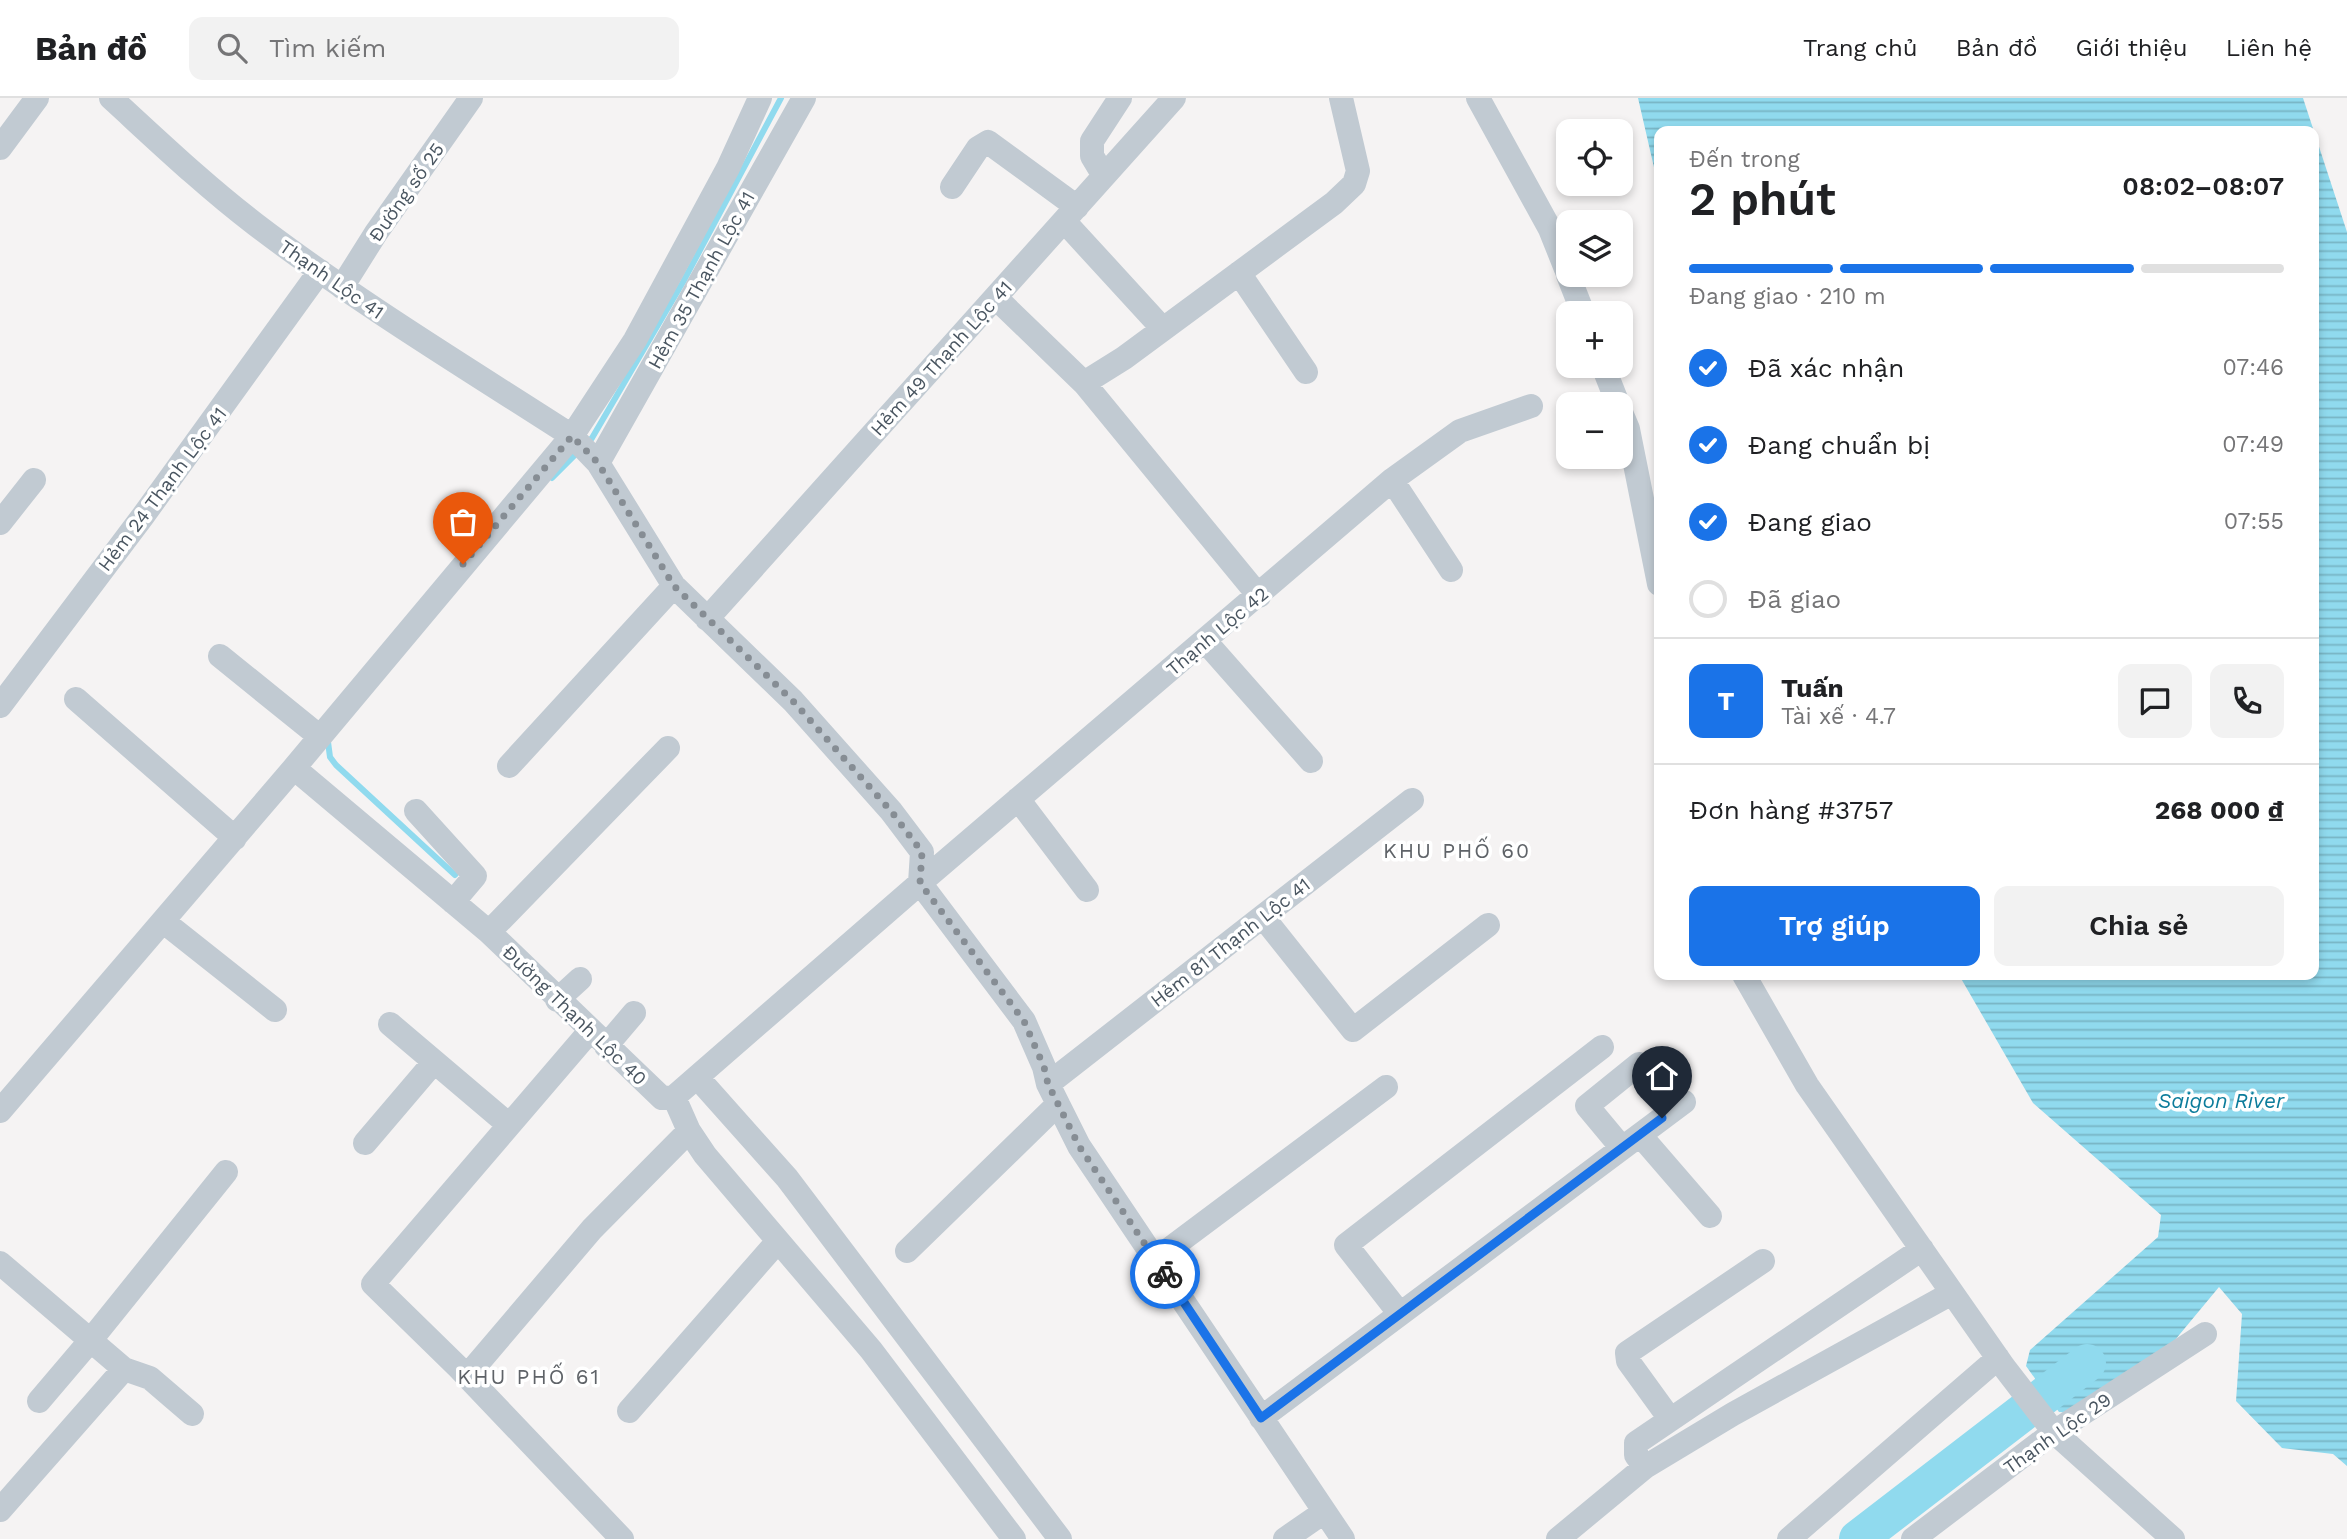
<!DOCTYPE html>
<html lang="vi">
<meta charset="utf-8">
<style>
:root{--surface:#fff;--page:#f2f2f2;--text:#202124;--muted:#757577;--line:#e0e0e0;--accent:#1a73e8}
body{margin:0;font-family:"Work Sans",sans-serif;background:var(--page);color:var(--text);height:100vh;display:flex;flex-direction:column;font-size:26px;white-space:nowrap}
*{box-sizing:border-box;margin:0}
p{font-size:23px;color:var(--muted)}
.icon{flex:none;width:38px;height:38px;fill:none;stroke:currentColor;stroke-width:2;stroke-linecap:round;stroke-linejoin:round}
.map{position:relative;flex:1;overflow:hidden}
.drawer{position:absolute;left:1654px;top:28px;width:665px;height:854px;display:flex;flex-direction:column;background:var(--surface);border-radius:14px;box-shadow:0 4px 10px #0003}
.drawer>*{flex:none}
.buttons{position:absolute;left:1556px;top:21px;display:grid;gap:14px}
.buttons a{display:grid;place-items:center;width:77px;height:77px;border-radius:14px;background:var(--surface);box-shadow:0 4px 10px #0003;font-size:35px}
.pin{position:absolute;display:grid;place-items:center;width:60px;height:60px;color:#fff;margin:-72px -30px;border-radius:50% 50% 50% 0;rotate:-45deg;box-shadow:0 0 7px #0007}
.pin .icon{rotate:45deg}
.courier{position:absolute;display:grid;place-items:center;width:70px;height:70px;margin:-35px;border:5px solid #1a73e8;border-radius:50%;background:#fff;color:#222;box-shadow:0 2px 9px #0007}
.head em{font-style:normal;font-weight:600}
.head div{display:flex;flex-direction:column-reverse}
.head{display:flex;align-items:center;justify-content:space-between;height:119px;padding:0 35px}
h1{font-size:46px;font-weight:600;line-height:52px}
.bar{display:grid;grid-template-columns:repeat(4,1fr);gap:10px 7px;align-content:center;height:84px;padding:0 35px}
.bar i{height:9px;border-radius:5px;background:var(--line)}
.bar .active{background:var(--accent)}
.bar p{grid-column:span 4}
.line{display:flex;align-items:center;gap:18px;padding:0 35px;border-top:2px solid var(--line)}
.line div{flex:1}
.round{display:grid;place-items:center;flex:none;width:74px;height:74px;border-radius:14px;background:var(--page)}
ol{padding:0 35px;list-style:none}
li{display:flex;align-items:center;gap:21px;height:77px}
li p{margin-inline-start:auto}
li .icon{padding:7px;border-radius:50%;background:var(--accent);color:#fff;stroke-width:4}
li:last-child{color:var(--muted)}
li i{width:38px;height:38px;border:4px solid var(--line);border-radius:50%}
.cta{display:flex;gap:14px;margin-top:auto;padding:14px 35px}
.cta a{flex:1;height:80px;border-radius:14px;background:var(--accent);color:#fff;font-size:28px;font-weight:600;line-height:80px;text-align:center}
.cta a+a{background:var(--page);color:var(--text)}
header{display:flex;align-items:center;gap:42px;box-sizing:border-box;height:98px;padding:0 35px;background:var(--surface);border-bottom:2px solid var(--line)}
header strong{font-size:33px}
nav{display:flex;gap:38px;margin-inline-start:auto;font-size:24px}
.search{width:490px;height:63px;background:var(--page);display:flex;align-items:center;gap:18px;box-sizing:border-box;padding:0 24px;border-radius:14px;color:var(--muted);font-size:26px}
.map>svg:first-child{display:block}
.water{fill:url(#water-rules)}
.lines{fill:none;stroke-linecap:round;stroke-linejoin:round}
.stream{stroke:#90daee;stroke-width:6}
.river{stroke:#90daee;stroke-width:38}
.minor{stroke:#c1cad2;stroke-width:24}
.done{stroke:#868d94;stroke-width:7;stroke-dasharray:0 12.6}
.route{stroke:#1a73e8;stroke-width:9}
.labels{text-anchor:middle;stroke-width:7;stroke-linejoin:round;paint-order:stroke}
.street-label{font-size:19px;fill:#4a5661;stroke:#fff}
.neighbourhood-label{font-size:21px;letter-spacing:2px;fill:#5f6368;stroke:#fff}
.water-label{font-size:21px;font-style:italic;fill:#0c7c9b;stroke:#fff}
</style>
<header>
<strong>Bản đồ</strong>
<div class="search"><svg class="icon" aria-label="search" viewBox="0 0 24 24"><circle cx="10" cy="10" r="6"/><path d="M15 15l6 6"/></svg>Tìm kiếm</div>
<nav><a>Trang chủ</a><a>Bản đồ</a><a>Giới thiệu</a><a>Liên hệ</a></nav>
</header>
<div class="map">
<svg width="2347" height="1441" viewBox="0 0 2347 1441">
<defs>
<pattern id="water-rules" width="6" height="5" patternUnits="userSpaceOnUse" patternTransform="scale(1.75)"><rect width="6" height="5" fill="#90daee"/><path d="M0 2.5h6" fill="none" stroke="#78b4c4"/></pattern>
</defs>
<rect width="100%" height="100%" fill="#f5f3f3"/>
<!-- water -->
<path class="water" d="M1638,0H2303L2347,134V1368L2333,1356L2282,1350L2236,1303L2242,1216L2219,1189L2170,1248L2075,1315L2059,1314L2026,1268L2030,1252L2158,1139L2161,1117L2033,1005L1959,877H2314V33H1659V91Z"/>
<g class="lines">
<!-- stream -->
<path class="stream" d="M587,346L592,340L683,184L781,0
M552,380L579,353
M328,644L330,659L336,667L455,777"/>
<!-- river -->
<path class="river" d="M1858,1441L2087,1265"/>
<!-- minor -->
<path class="minor" d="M111,0C158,43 204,87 255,126C356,203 465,269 572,338L598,365L674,488L793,603L891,713L922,754L920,785L1024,923L1044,969L1048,986L1079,1048L1343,1441
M1478,0L1550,131L1568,176
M0,50L37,0
M1104,78L1092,58V43L1120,0
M952,89L978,50L988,44L1077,109
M1064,123L1163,231
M1239,175L1306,274
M1568,177L1583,215
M342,189L376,135L471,0
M996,200L1084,285L1124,260L1334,105L1354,86L1358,73L1341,0
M1603,268L1618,306
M1084,285L1259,498
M1620,312L1628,331L1659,486
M598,365L804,0
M1392,382L1451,472
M0,425L34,382
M707,521L1174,0
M1205,543L1311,663
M220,558L319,638
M76,601L235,740
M0,608L143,418L320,173
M509,668L674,488
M294,670L572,338L635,242L728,70L760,0
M1018,701L1087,792
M416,713L475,778L453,804
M1263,819L1353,932L1488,827
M164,824L275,912
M489,834L668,650
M1744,877L1807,987L2004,1269L2054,1334L2173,1441
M557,902L580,881
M390,926L509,1027
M590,933L373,1186L459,1270L622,1441
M606,948L634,915
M697,979L787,1080L1060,1441
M1048,986L1412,702
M674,999L689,1033L705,1057L871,1252L1014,1441
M0,1013L294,670L489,834L662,1000L674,999L920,785L1392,382L1460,333L1531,308
M1640,1037L1710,1118
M365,1045L434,964
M1622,1050L1587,1008L1639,966
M907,1153L1058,1006
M1156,1161L1386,989
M0,1165L124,1271L150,1280L192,1316
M1400,1216L1346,1147L1602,949
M467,1278L592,1131L689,1033
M39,1303L90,1243L226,1074
M629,1313L778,1143
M1261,1320L1684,1004
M1670,1321L1628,1263L1627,1255L1763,1163
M1645,1369L1636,1357V1345L1922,1151
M0,1412L124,1271
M1285,1441L1324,1414
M1558,1441L1645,1369L1733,1316L1952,1195
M1789,1441L1998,1260
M1913,1441L2054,1334L2205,1236"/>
</g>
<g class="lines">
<!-- done -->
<path class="done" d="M463,466L572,338L598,365L674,488L793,603L891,713L922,754L920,785L1024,923L1044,969L1048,986L1079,1048L1165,1176"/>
<!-- route -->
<path class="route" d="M1165,1176L1261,1320L1662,1020"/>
</g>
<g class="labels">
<!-- street labels -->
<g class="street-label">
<text transform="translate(406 94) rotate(-55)" y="7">Đường số 25</text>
<text transform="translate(332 181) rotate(35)" y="7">Thạnh Lộc 41</text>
<text transform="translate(701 182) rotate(-61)" y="7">Hẻm 35 Thạnh Lộc 41</text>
<text transform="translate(941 260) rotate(-48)" y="7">Hẻm 49 Thạnh Lộc 41</text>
<text transform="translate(162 391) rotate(-53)" y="7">Hẻm 24 Thạnh Lộc 41</text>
<text transform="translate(1217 533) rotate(-40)" y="7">Thạnh Lộc 42</text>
<text transform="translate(1230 844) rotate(-38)" y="7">Hẻm 81 Thạnh Lộc 41</text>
<text transform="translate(575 917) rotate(44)" y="7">Đường Thạnh Lộc 40</text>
<text transform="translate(2057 1335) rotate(-35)" y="7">Thạnh Lộc 29</text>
</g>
<!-- neighbourhood labels -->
<g class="neighbourhood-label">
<text x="1457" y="760">KHU PHỐ 60</text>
<text x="529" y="1286">KHU PHỐ 61</text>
</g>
<!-- water labels -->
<g class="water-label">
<text x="2221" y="1010">Saigon River</text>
</g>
</g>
</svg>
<div class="buttons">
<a><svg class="icon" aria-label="locate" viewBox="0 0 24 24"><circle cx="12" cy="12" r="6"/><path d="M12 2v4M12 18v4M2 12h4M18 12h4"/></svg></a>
<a><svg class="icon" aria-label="layers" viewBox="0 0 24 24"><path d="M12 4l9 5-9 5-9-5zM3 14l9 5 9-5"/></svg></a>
<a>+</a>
<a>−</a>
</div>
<div class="pin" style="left:463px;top:466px;background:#ea580c"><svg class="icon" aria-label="bag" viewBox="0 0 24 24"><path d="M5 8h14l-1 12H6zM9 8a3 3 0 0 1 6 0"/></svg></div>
<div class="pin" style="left:1662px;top:1020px;background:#1f2937"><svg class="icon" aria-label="home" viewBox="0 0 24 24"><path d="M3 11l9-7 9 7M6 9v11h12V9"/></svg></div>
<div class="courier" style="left:1165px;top:1176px"><svg class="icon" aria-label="bike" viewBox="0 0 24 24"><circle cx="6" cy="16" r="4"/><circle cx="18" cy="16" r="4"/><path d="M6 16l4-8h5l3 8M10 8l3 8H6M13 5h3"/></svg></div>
<section class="drawer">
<div class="head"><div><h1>2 phút</h1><p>Đến trong</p></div><em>08:02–08:07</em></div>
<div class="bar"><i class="active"></i><i class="active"></i><i class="active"></i><i></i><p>Đang giao · 210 m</p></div>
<ol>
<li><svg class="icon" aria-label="check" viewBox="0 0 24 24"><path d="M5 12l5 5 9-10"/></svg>Đã xác nhận<p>07:46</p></li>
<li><svg class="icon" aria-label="check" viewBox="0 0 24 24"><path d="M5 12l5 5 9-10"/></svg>Đang chuẩn bị<p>07:49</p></li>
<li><svg class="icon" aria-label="check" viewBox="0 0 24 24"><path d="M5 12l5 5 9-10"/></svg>Đang giao<p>07:55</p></li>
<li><i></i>Đã giao</li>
</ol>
<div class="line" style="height:126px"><b class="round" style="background:var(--accent);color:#fff">T</b><div><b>Tuấn</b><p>Tài xế · 4.7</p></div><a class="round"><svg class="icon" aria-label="chat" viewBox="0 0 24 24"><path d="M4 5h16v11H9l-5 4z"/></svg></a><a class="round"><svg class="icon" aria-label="phone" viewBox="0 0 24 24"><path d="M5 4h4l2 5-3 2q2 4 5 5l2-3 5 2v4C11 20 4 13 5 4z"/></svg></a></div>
<div class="line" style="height:91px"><div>Đơn hàng #3757</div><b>268 000 ₫</b></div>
<div class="cta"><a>Trợ giúp</a><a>Chia sẻ</a></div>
</section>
</div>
